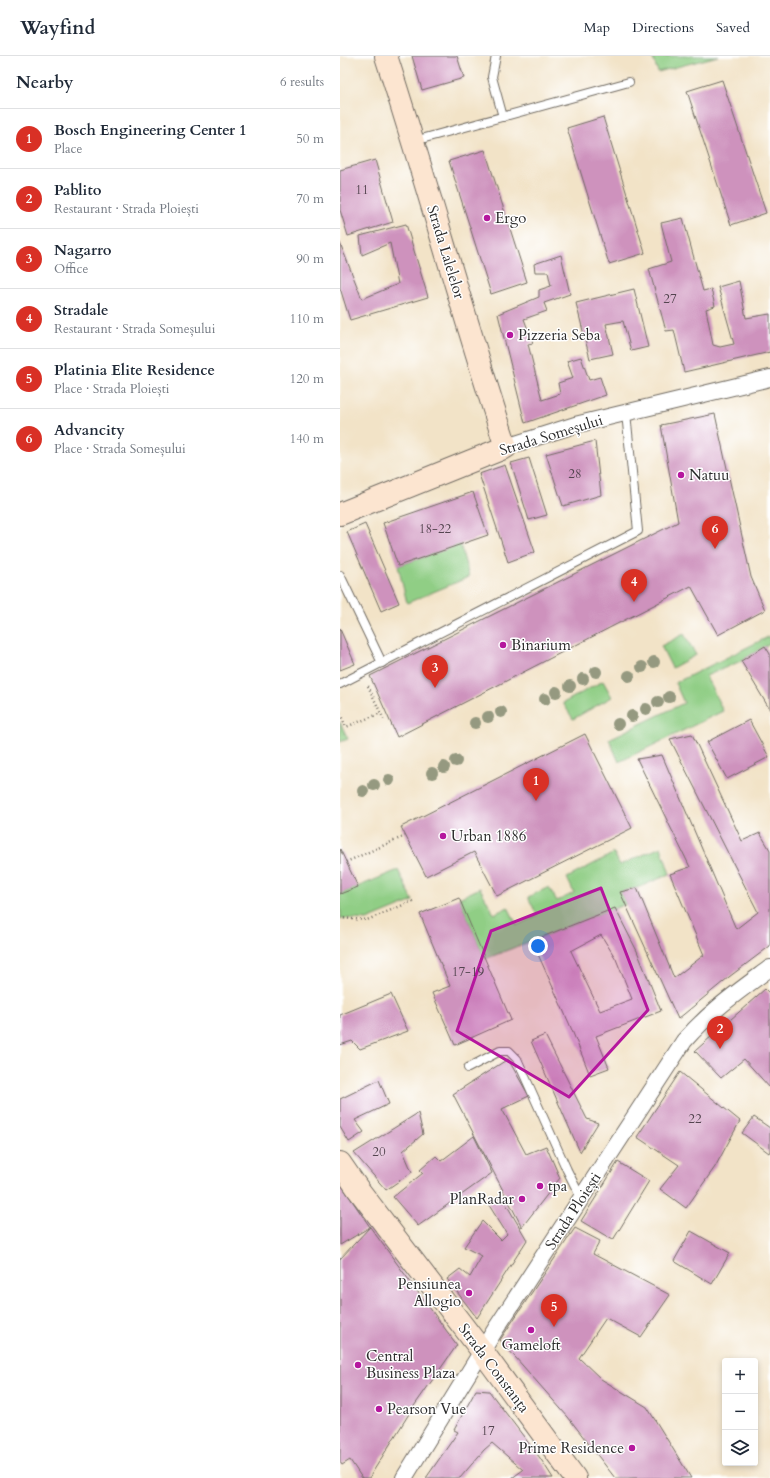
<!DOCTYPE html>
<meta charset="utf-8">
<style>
body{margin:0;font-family:Cardo,serif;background:#f2f2f3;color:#1f2937}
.controls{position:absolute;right:12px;bottom:12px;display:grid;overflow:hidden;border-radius:4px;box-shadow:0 2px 6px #0003}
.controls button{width:36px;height:36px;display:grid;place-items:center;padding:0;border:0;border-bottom:1px solid #e0e1e3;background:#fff;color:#1f2937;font:20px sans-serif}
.you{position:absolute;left:198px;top:890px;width:14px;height:14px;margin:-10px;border:3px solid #fff;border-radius:50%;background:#1a73e8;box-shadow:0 0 0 6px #1a73e833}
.badge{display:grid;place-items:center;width:26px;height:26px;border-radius:50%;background:#d93025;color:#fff;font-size:13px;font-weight:700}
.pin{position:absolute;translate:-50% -33px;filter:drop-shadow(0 1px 2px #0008)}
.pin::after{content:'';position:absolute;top:21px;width:14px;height:12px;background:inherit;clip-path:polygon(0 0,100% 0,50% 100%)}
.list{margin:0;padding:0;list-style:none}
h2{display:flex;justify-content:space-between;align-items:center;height:52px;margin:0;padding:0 16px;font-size:17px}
h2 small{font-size:13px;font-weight:400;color:#747a83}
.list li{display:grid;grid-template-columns:26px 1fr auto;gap:12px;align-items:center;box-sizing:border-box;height:60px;padding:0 16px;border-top:1px solid #e0e1e3}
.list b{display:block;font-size:15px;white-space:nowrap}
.list p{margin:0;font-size:13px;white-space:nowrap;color:#747a83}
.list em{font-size:13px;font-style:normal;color:#747a83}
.icon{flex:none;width:22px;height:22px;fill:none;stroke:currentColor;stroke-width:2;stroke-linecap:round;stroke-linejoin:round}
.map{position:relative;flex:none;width:430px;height:1422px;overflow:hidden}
header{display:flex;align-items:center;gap:24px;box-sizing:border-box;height:56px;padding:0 20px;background:#fff;border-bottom:1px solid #e0e1e3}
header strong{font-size:19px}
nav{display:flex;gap:22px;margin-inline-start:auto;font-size:14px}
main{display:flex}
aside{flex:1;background:#fff}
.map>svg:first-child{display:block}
</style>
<header>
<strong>Wayfind</strong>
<nav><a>Map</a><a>Directions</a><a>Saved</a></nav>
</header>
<main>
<aside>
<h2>Nearby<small>6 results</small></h2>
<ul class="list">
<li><span class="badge">1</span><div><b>Bosch Engineering Center 1</b><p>Place</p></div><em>50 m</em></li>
<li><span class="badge">2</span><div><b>Pablito</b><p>Restaurant · Strada Ploiești</p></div><em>70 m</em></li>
<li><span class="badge">3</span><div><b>Nagarro</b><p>Office</p></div><em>90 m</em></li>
<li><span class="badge">4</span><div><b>Stradale</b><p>Restaurant · Strada Someșului</p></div><em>110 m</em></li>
<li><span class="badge">5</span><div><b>Platinia Elite Residence</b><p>Place · Strada Ploiești</p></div><em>120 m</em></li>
<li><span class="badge">6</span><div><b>Advancity</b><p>Place · Strada Someșului</p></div><em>140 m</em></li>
</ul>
</aside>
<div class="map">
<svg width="430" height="1422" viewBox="0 0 430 1422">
<rect width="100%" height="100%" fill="#fff"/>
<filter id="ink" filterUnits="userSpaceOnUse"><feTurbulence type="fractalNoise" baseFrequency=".025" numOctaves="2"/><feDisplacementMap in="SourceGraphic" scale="8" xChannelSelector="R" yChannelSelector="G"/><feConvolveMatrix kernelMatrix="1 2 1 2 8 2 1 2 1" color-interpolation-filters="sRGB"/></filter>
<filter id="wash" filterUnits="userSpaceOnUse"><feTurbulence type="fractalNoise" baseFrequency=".012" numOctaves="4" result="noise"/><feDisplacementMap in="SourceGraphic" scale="16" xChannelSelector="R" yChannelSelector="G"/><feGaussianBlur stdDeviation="0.9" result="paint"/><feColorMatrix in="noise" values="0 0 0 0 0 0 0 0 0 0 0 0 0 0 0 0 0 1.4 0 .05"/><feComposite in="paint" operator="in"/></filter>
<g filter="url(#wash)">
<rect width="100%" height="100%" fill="#f2e3c7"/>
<g fill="#90ce85" stroke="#5e7c58">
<polygon points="312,0 378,0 318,16"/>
<polygon points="120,488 129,521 67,547 58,510"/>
<polygon points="344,578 356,599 332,612 321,590"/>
<polygon points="430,580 430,588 401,605 366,620 383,655 279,706 269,683 344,647 335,627"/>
<polygon points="263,625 272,641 233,663 223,647"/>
<polygon points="0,666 8,683 0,686"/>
<polygon points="321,791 330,818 297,832 280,836 286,848 145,903 119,842 140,832 154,858 168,851 177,869 197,859 188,841 209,831 217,845 234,837 227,822 274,797 280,809"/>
<polygon points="58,814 73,845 27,864 1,862 0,838"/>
</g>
<g id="blocks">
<g fill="#ce92bd" fill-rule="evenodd">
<polygon points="72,0 117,0 124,22 82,34"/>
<polygon points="382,24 426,157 391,169 347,35"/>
<polygon points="263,61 305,197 269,208 227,72"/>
<polygon points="145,94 187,226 151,238 109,105"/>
<polygon points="35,104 53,166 8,180 0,154 0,114"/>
<polygon points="343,162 363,235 371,233 375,250 366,253 373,289 380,291 394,288 378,231 399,225 406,262 430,258 430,296 344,316 334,274 326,275 309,213 331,206 321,167"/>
<polygon points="66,168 88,241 10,264 0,232 0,187 22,243 58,228 50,187 22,199 20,180"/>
<polygon points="221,199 230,238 204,247 207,255 184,263 193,287 188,288 202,344 220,338 218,327 233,322 227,305 241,301 249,324 260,321 266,339 185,367 158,258 199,241 199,234 211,230 208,216 195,216 194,208"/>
<polygon points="294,233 308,291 291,295 283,265 266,268 273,298 250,303 236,247"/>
<polygon points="375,358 411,521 425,554 378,579 351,530 57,681 30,620 338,466 321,369"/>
<polygon points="255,385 261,439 223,450 206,398"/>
<polygon points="189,402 207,459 189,464 171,407"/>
<polygon points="165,409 195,496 168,506 139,418"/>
<polygon points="133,436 148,479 58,510 43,467"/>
<polygon points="25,468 59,547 41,555 7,476"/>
<polygon points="0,573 15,608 0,614"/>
<polygon points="425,590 430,598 430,654 401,605"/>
<polygon points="409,664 429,701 387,723 367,686"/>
<polygon points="245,678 292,772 157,840 134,796 86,820 61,771"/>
<polygon points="352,678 402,785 420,777 430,794 430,890 389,921 338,963 280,836 297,832 334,922 364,899 330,818 350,811 297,703 322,699 396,873 418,856 330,683"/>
<polygon points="0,793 18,831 0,838"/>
<polygon points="119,842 171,964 115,989 92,937 110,930 80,858"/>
<path d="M275,852L297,895L321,955L256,980L269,1012L250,1019L229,967L192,885ZM261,879L276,903L292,943L260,955L231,895Z"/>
<polygon points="425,933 430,938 430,1032 404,1003 381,1022 355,995"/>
<polygon points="51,938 68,975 20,993 12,985 0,989 0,959"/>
<polygon points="205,979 247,1063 258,1067 240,1096 191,985"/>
<polygon points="168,1003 189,1040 162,1053 186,1098 206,1090 220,1122 182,1171 113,1038"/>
<polygon points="340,1016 400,1065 375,1111 346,1152 320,1133 339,1109 297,1081"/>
<polygon points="39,1024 49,1048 15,1064 24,1076 9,1086 0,1071 0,1043"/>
<polygon points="78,1057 83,1078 63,1095 72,1116 46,1134 14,1097"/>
<polygon points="414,1061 430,1072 430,1095 429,1097 402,1077"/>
<polygon points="134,1080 152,1117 78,1170 53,1141 83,1117 80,1114 96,1100 101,1105"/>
<polygon points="278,1106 309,1125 273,1184 241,1165"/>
<polygon points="0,1127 30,1171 0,1189"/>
<polygon points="162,1141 187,1184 137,1262 107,1223 120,1213 130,1221 142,1200 124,1191 142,1165 161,1184 167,1178 147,1146"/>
<polygon points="30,1171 117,1289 72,1353 29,1422 22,1422 10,1404 2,1409 0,1406 0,1203"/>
<polygon points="235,1172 260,1185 253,1198 330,1239 301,1281 266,1262 239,1302 261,1323 307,1351 351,1422 275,1422 228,1361 160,1284"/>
<polygon points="351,1175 390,1197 372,1228 334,1205"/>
<polygon points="136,1334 149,1335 200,1402 213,1422 172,1422 183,1414 152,1387 144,1394 120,1422 86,1422 118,1376 114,1374"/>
</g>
</g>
</g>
<g filter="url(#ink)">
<use href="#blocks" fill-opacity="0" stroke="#716b62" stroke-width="1"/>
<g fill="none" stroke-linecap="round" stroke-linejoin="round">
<g stroke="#716b62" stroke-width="10">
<g id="lane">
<polyline points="156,0 152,21 163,61"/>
<polyline points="74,85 289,26"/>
<polyline points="0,519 42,607"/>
<polyline points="0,628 298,475 286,357"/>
<polyline points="128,1012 160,995 169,995 177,1003 227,1114 241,1142"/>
</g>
</g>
<g stroke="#716b62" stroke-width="18">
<g id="street">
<polyline points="166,391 235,369 430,322"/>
<path d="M64,1422L155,1274L344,985C370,955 399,935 430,912"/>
</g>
</g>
<g stroke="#716b62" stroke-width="24">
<g id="secondary">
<path d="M0,458L166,391C124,262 88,130 46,0"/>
<polyline points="0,1107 18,1133 142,1295 235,1422"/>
</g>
</g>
<g stroke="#716b62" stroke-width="2.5" stroke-dasharray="1 3" stroke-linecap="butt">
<polyline points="28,630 45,666"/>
<polyline points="0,658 6,671 41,657"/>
<polyline points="6,806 65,780"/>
<polyline points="0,862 27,864 73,845"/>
</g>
<use href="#lane" stroke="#fff" stroke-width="8"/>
<use href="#street" stroke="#fff" stroke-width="16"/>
<use href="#secondary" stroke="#fce5d0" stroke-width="22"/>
</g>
<g fill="#959980">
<circle cx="314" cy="606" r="6"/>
<circle cx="302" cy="611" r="6"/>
<circle cx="256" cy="616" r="6"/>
<circle cx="289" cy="620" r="6"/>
<circle cx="243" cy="623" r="6"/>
<circle cx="230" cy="630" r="6"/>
<circle cx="216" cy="636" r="6"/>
<circle cx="329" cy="641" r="6"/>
<circle cx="205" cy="643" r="6"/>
<circle cx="318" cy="646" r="6"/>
<circle cx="306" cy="653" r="6"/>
<circle cx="161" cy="656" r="6"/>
<circle cx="292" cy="660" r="6"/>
<circle cx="148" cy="661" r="6"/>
<circle cx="135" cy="667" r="6"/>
<circle cx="278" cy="668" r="6"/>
<circle cx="116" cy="705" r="6"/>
<circle cx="104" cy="711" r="6"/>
<circle cx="92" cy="717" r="6"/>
<circle cx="49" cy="724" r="6"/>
<circle cx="34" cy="729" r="6"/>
<circle cx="23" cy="735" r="6"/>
</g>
</g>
<path fill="#b5179e" fill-opacity="0.2" stroke="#b5179e" stroke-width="3" stroke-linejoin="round" d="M261,832L308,954L229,1041L117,975L151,875Z"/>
<g fill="#b5179e" stroke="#fff" stroke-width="1.5">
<circle cx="147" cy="162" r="4"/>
<circle cx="170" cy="279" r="4"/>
<circle cx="341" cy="419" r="4"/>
<circle cx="163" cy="589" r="4"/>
<circle cx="103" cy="780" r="4"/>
<circle cx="200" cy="1130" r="4"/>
<circle cx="182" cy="1143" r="4"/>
<circle cx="129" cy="1237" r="4"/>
<circle cx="191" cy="1274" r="4"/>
<circle cx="18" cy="1309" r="4"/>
<circle cx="39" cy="1353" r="4"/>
<circle cx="292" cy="1392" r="4"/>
</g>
<g text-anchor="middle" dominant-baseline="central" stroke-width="3" stroke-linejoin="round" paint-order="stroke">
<g font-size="13" fill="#544550">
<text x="22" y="134">11</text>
<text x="330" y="243">27</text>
<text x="235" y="418">28</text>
<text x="95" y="473">18-22</text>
<text x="128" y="916">17-19</text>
<text x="355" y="1063">22</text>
<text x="39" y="1096">20</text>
<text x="148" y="1375">17</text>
</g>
<g font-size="15" fill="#2b2b2b" stroke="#fff" text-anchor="start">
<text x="155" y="162">Ergo</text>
<text x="178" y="279">Pizzeria Seba</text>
<text x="349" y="419">Natuu</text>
<text x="171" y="589">Binarium</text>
<text x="111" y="780">Urban 1886</text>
<text x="208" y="1130">tpa</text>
<text x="174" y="1143" text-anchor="end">PlanRadar</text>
<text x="121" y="1228" text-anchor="end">Pensiunea<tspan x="121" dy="17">Allogio</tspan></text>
<text x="191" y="1289" text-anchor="middle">Gameloft</text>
<text x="26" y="1300">Central<tspan x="26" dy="17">Business Plaza</tspan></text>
<text x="47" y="1353">Pearson Vue</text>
<text x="284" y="1392" text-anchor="end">Prime Residence</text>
</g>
<g font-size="15" fill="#2b2b2b" stroke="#fff">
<text transform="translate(106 196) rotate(73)">Strada Lalelelor</text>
<text transform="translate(211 379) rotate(-17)">Strada Someșului</text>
<text transform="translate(233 1155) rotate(-57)">Strada Ploiești</text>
<text transform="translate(154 1312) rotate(53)">Strada Constanța</text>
</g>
</g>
</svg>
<div class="controls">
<button>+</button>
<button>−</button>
<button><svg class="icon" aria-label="layers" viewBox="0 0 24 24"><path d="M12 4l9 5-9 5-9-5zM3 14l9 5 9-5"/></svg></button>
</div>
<div class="you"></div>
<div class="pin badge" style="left:196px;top:745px">1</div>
<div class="pin badge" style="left:380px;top:993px">2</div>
<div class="pin badge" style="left:95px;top:632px">3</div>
<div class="pin badge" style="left:294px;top:546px">4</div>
<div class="pin badge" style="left:214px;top:1271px">5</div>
<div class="pin badge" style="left:375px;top:493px">6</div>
</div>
</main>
